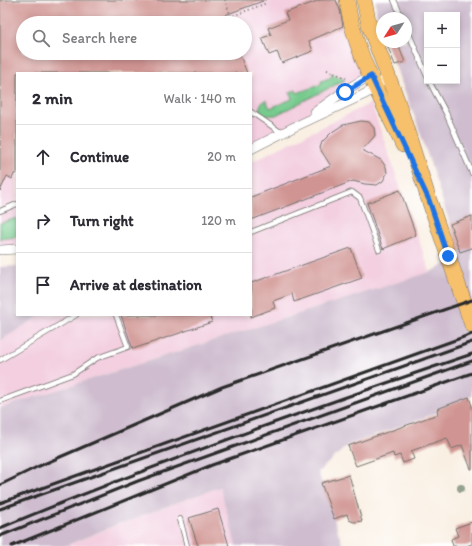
<!DOCTYPE html>
<meta charset="utf-8">
<style>
body{margin:0;font-family:Itim,sans-serif;background:#f7f7f7;color:#2b2b33}
.controls{position:absolute;right:12px;top:12px;display:grid;overflow:hidden;border-radius:0px;box-shadow:0 2px 6px #0003}
.controls button{width:36px;height:36px;display:grid;place-items:center;padding:0;border:0;border-bottom:1px solid #e1e1e2;background:#fff;color:#2b2b33;font:20px sans-serif}
.compass{position:absolute;left:376px;top:12px;width:36px;height:36px;border-radius:50%;background:#fff;box-shadow:0 2px 6px #0003;rotate:234deg}
.stop{position:absolute;width:12px;height:12px;margin:-9px;border:3px solid #1a73e8;border-radius:50%;background:#fff}
.stop.end{background:#1a73e8;border-color:#fff;box-shadow:0 1px 4px #0008}
.list{margin:0;padding:0;list-style:none}
h2{display:flex;justify-content:space-between;align-items:center;height:52px;margin:0;padding:0 16px;font-size:17px}
h2 small{font-size:13px;font-weight:400;color:#7c7c81}
.list li{display:grid;grid-template-columns:26px 1fr auto;gap:12px;align-items:center;box-sizing:border-box;height:64px;padding:0 16px;border-top:1px solid #e1e1e2}
.list b{display:block;font-size:15px;white-space:nowrap}
.list em{font-size:13px;font-style:normal;color:#7c7c81}
.icon{flex:none;width:22px;height:22px;fill:none;stroke:currentColor;stroke-width:2;stroke-linecap:round;stroke-linejoin:round}
.map{position:relative;flex:none;width:472px;height:546px;overflow:hidden}
.search{position:absolute;background:#fff;box-shadow:0 2px 6px #0003;left:16px;top:16px;width:236px;height:44px;display:flex;align-items:center;gap:10px;box-sizing:border-box;padding:0 14px;border-radius:22px;color:#7c7c81;font-size:15px}
.panel{position:absolute;background:#fff;box-shadow:0 2px 6px #0003;left:16px;top:72px;width:236px;height:244px;border-radius:0px}
.map>svg:first-child{display:block}
</style>
<div class="map">
<svg width="472" height="546" viewBox="0 0 472 546">
<rect width="100%" height="100%" fill="#fff"/>
<filter id="ink" filterUnits="userSpaceOnUse"><feTurbulence type="fractalNoise" baseFrequency=".025" numOctaves="2"/><feDisplacementMap in="SourceGraphic" scale="8" xChannelSelector="R" yChannelSelector="G"/><feConvolveMatrix kernelMatrix="1 2 1 2 8 2 1 2 1" color-interpolation-filters="sRGB"/></filter>
<filter id="wash" filterUnits="userSpaceOnUse"><feTurbulence type="fractalNoise" baseFrequency=".012" numOctaves="4" result="noise"/><feDisplacementMap in="SourceGraphic" scale="16" xChannelSelector="R" yChannelSelector="G"/><feGaussianBlur stdDeviation="0.9" result="paint"/><feColorMatrix in="noise" values="0 0 0 0 0 0 0 0 0 0 0 0 0 0 0 0 0 1.4 0 .05"/><feComposite in="paint" operator="in"/></filter>
<g filter="url(#wash)">
<rect width="100%" height="100%" fill="#f9efe2"/>
<g fill="#f3cfe0" fill-rule="evenodd">
<path d="M0,0H345L368,74L294,125L251,148V73H17V248L0,249ZM23,23H245V53H23Z"/>
<polygon points="371,103 430,272 0,408 0,341 41,315 251,315 251,162"/>
<polygon points="220,487 236,546 66,546 124,522 124,523 140,517 140,516"/>
</g>
<g fill="#cfbdcf" fill-rule="evenodd">
<path d="M376,0H472V396L436,409L437,413L348,445L318,472L343,546H236L220,487L140,516V517L124,523L123,522L65,546H0V408L430,272L461,257L417,123L386,42H406V18H382V30L376,12ZM427,15H457V81H427Z"/>
<polygon points="17,266 17,315 41,315 0,341 0,267"/>
</g>
<g fill="#76ca8d" stroke="#507a5c">
<path d="M331,73L345,80L276,115L265,116L260,112C259,106 260,103 266,100L270,108L292,99L290,92L296,90L297,93L322,84L321,81L332,77Z"/>
<polygon points="17,218 17,237 0,239 0,223"/>
</g>
<g id="blocks">
<g fill="#d09593">
<polygon points="0,0 263,0 263,1 225,15 228,23 23,23 23,53 239,53 247,73 17,73 17,173 14,174 12,179 7,176 0,191"/>
<polygon points="320,0 336,0 340,10 343,26 309,41 313,51 282,63 277,52 269,55 262,38 271,35 268,28 288,20 285,13"/>
<polygon points="386,42 397,42 405,62 395,65"/>
<polygon points="361,121 369,122 374,128 375,135 373,138 362,150 381,160 386,167 387,173 383,181 377,185 365,184 353,181 251,220 251,197 331,166 322,152 320,148 322,142 332,132 343,125"/>
<polygon points="400,190 416,235 383,249 367,203"/>
<polygon points="472,216 472,248 460,252 450,224"/>
<polygon points="351,248 362,278 294,302 292,294 273,301 275,308 251,317 251,283"/>
<polygon points="121,315 209,315 212,322 133,349"/>
<polygon points="469,397 472,406 472,469 471,469 462,445 452,449 447,438 411,451 414,459 403,463 400,455 394,457 393,453 356,466 348,446 438,414 437,409"/>
<polygon points="349,475 362,521 354,522 349,520 347,514 334,519 321,483"/>
<polygon points="218,509 229,546 198,546 189,518"/>
<polygon points="472,522 472,544 466,546 453,546 451,539 458,536 455,528"/>
</g>
</g>
</g>
<g filter="url(#ink)">
<use href="#blocks" fill-opacity="0" stroke="#73706b" stroke-width="1"/>
<g fill="none" stroke-linecap="round" stroke-linejoin="round">
<g stroke="#73706b" stroke-width="6">
<g id="service">
<polyline points="394,0 402,18"/>
<polyline points="406,27 427,76"/>
<polyline points="429,81 446,113 472,173"/>
<polyline points="251,112 282,133"/>
<polyline points="0,211 17,204"/>
<polyline points="251,232 352,192 360,198 379,250"/>
<polyline points="0,360 76,315"/>
<polyline points="0,401 73,374 97,358 128,347 116,315"/>
<polyline points="180,519 187,546"/>
</g>
</g>
<g stroke="#73706b" stroke-width="10">
<g id="minor">
<path d="M315,112C327,104 361,77 374,76"/>
<polyline points="251,149 294,127 363,95 376,88 388,75"/>
<polyline points="0,250 17,249"/>
</g>
</g>
<g stroke="#73706b" stroke-width="16">
<g id="primary">
<path d="M347,0C353,50 382,100 403,145"/>
<polyline points="364,0 369,25 397,100 429,200 472,325"/>
</g>
</g>
<g stroke="#73706b" stroke-width="2" stroke-dasharray="1 3" stroke-linecap="butt">
<polyline points="225,0 233,23"/>
<polyline points="230,17 264,4 265,0"/>
<polyline points="245,33 249,32"/>
<polyline points="327,70 346,78"/>
</g>
<use href="#service" stroke="#fff" stroke-width="4.5"/>
<use href="#minor" stroke="#fff" stroke-width="9"/>
<use href="#primary" stroke="#f7c06c" stroke-width="15"/>
<g stroke="#2b2b2b" stroke-width="3">
<polyline points="0,485 37,467 222,387 472,300"/>
<polyline points="0,503 472,334"/>
<polyline points="0,509 472,342"/>
<path d="M0,528C154,464 314,407 472,354"/>
<polyline points="0,536 138,481 472,361"/>
<polyline points="12,546 212,465 472,373"/>
</g>
</g>
<circle fill="#96a290" cx="461" cy="488" r="4"/>
</g>
<g fill="none" stroke-linecap="round" stroke-linejoin="round" filter="url(#ink)">
<polyline stroke="#1a73e8" stroke-width="5" points="345,92 371,76 429,200 448,256"/>
</g>
</svg>
<div class="controls">
<button>+</button>
<button>−</button>
</div>
<svg class="compass" viewBox="-18 -18 36 36"><path d="M0-13l5 13h-10z" fill="#e53935"/><path d="M0 13l5-13h-10z" fill="#7c7c81"/></svg>
<div class="stop" style="left:345px;top:92px"></div>
<div class="stop end" style="left:448px;top:256px"></div>
<div class="search"><svg class="icon" aria-label="search" viewBox="0 0 24 24"><circle cx="10" cy="10" r="6"/><path d="M15 15l6 6"/></svg>Search here</div>
<section class="panel">
<h2>2 min<small>Walk · 140 m</small></h2>
<ul class="list">
<li><svg class="icon" aria-label="ahead" viewBox="0 0 24 24"><path d="M12 20V5M6 11l6-6 6 6"/></svg><div><b>Continue</b></div><em>20 m</em></li>
<li><svg class="icon" aria-label="right" viewBox="0 0 24 24"><path d="M7 20v-9h11M14 6l5 5-5 5"/></svg><div><b>Turn right</b></div><em>120 m</em></li>
<li><svg class="icon" aria-label="arrive" viewBox="0 0 24 24"><path d="M6 21V4h12l-3 4 3 4H6"/></svg><div><b>Arrive at destination</b></div></li>
</ul>
</section>
</div>
